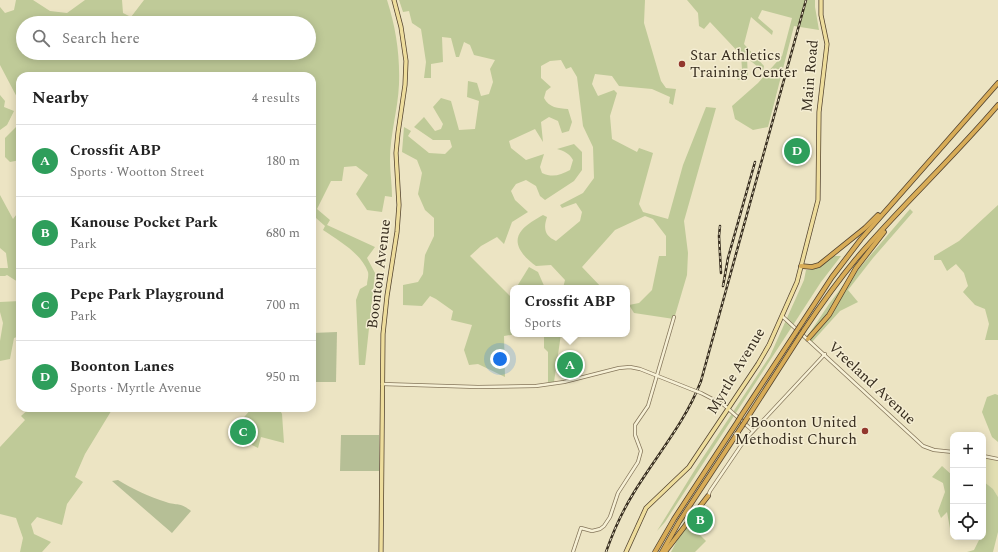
<!DOCTYPE html>
<meta charset="utf-8">
<style>
body{margin:0;font-family:Spectral,serif;background:#f2f2f2;color:#222}
.controls{position:absolute;right:12px;bottom:12px;display:grid;overflow:hidden;border-radius:8px;box-shadow:0 2px 10px #0003}
.controls button{width:36px;height:36px;display:grid;place-items:center;padding:0;border:0;border-bottom:1px solid #e0e0e0;background:#fff;color:#222;font:20px sans-serif}
.you{position:absolute;left:500px;top:359px;width:14px;height:14px;margin:-10px;border:3px solid #fff;border-radius:50%;background:#1a73e8;box-shadow:0 0 0 6px #1a73e833}
.badge{display:grid;place-items:center;width:26px;height:26px;border-radius:50%;background:#92372d;color:#fff;font-size:13px;font-weight:700}
.pin{position:absolute;translate:-50% -50%;border:2px solid #fff;box-shadow:0 1px 4px #0006}
.popup{position:absolute;left:510px;top:285px;width:120px;height:52px;box-sizing:border-box;display:grid;place-content:center;border-radius:8px;background:#fff;filter:drop-shadow(0 1px 3px #0005);font-size:13px;white-space:nowrap;color:#767676}
.popup b{font-size:15px;color:#222}
.popup::after{content:'';position:absolute;left:50%;top:100%;margin-left:-8px;border:8px solid transparent;border-top-color:#fff}
.list{margin:0;padding:0;list-style:none}
h2{display:flex;justify-content:space-between;align-items:center;height:52px;margin:0;padding:0 16px;font-size:17px}
h2 small{font-size:13px;font-weight:400;color:#767676}
.list li{display:grid;grid-template-columns:26px 1fr auto;gap:12px;align-items:center;box-sizing:border-box;height:72px;padding:0 16px;border-top:1px solid #e0e0e0}
.list b{display:block;font-size:15px;white-space:nowrap}
.list p{margin:0;font-size:13px;white-space:nowrap;color:#767676}
.list em{font-size:13px;font-style:normal;color:#767676}
.icon{flex:none;width:22px;height:22px;fill:none;stroke:currentColor;stroke-width:2;stroke-linecap:round;stroke-linejoin:round}
.map{position:relative;flex:none;width:998px;height:552px;overflow:hidden}
.search{position:absolute;background:#fff;box-shadow:0 2px 10px #0003;left:16px;top:16px;width:300px;height:44px;display:flex;align-items:center;gap:10px;box-sizing:border-box;padding:0 14px;border-radius:22px;color:#767676;font-size:15px}
.panel{position:absolute;background:#fff;box-shadow:0 2px 10px #0003;left:16px;top:72px;width:300px;height:340px;border-radius:12px}
.map>svg:first-child{display:block}
</style>
<div class="map">
<svg width="998" height="552" viewBox="0 0 998 552">
<rect width="100%" height="100%" fill="#ece4c3"/>
<polygon fill="#e1deb1" points="983,456 998,458 998,497 993,489 983,481"/>
<g fill="#bfca98" fill-rule="evenodd">
<path d="M16,0H33L50,11L67,13L85,0H122L123,13L131,17L144,0H387C396,28 400,55 399,84C398,110 390,134 390,160C390,172 392,184 392,197L385,196L382,212L367,210L356,194L368,175L356,166L344,167L342,181H331L317,209L330,220L327,225L375,247L367,258L375,273L365,365H359L356,300L360,289L367,285C367,281 369,276 368,272C361,253 339,241 323,230L325,226L316,218L312,221V76H20V103L0,65V7L5,13L14,10ZM23,23H309V53H23Z"/>
<path d="M399,0H645L644,23L661,81L666,88L676,89L673,105L669,103L670,97L652,89L619,86L612,76L595,74L592,84L598,96L614,90L617,93L610,116L612,139L637,152L639,148L653,153L639,204L643,212L668,219L683,165L706,107L716,108L684,221L688,253L687,275L674,319L634,313L629,305L639,303L652,290L659,256H666V236L653,219L645,216L615,230L582,267L602,288H563L565,280L551,265L536,266C525,258 510,244 522,230C527,224 536,219 543,215L547,217C543,229 545,236 556,241L580,221L582,212L576,203L562,208L560,205L583,193L594,178L593,147L583,126L577,77L571,67L566,69L561,60L550,61L541,66V78L551,87L546,91L544,98C549,108 558,108 568,109L572,122L569,131L562,133L558,121L549,117L541,122L543,142L535,129L509,141L511,148L526,160L544,154L540,167L542,173C553,178 560,175 570,170L573,160C569,153 564,151 557,149L574,144L582,152V170L574,181L545,200L540,196L536,186L526,180L516,184L511,191L515,200L528,212L512,222L504,244L497,237L481,246L470,256L510,296L513,292V334H517L504,336L505,377L478,364L469,365L464,350L472,325L451,320L453,311L436,299L430,296L422,306L403,305V285L418,282L423,274L425,255L434,236V218L425,210L418,194L422,173L417,160L402,152L404,127L411,131L408,136L429,153L445,154L452,147L450,140H433L414,127L424,117L435,131L441,129L443,124L433,107L441,98L451,101L459,130L475,129L479,101L467,97L468,81L477,83L481,96L489,94L493,82L490,69L495,60L474,55L470,45L464,42L459,57H456L451,38L442,37L443,62L431,64V78H424L426,62L421,29L412,23L409,11L403,12Z"/>
<polygon points="687,0 815,0 815,7 819,30 794,26 768,127 753,130 735,119 732,106 758,83 782,56 792,18 762,10 758,18 773,31 772,35 751,17 744,44 764,66 763,71 747,58 748,78 738,80 734,72 742,69 741,55 710,22 704,29 699,26 698,13"/>
<polygon points="0,95 5,101 4,107 14,111 7,125 0,130"/>
<polygon points="20,123 20,160 10,162 5,157 5,138"/>
<polygon points="0,195 13,219 20,210 20,289 18,289 18,282 7,275 5,276 0,276 0,268 8,268 6,253 0,248"/>
<polygon points="998,205 998,340 985,340 989,324 985,309 975,305 963,292 968,286 964,273 956,264 947,271 941,260 934,260 934,256 959,241"/>
<polygon points="910,209 913,212 873,258 848,290 858,302 840,311 812,342 807,337 829,304 855,270 857,271"/>
<polygon points="834,256 841,256 821,282 665,522 657,531 696,468 770,356 804,280 806,270 814,269"/>
<polygon points="529,267 538,272 545,288 516,288"/>
<polygon points="20,301 20,336 14,338 10,359 0,361 0,341 3,323 0,312 0,302"/>
<polygon points="544,334 561,334 554,382 548,382 548,352 544,348"/>
<polygon points="995,394 998,395 998,442 992,437 982,412 987,397"/>
<polygon points="30,408 113,408 85,454 75,477 83,482 67,504 62,525 37,517 31,524 34,534 51,542 42,552 20,552 23,538 16,518 0,514 0,447 25,420 21,416"/>
<polygon points="252,408 279,408 282,414 284,443 261,437 258,448 246,442 232,431"/>
<polygon points="942,466 953,476 953,534 951,534 947,512 941,518 938,511 945,492 943,483 932,477"/>
<polygon points="983,481 993,489 998,497 998,532 993,552 967,552 974,550 979,540 972,537 983,537"/>
<polygon points="689,524 706,541 695,552 671,552 681,533"/>
</g>
<g fill="#b6bf96">
<polygon points="337,332 336,382 312,382 312,333"/>
<polygon points="341,435 379,435 379,471 340,471"/>
<path d="M118,480C132,489 150,497 166,502C178,506 180,502 191,511L172,533L112,481Z"/>
</g>
<g fill="none" stroke-linecap="round" stroke-linejoin="round">
<g stroke="#85765b" stroke-width="4">
<g id="tertiary">
<polyline points="782,316 923,446 934,450 953,452"/>
<polyline points="382,384 478,387 536,386 564,382 619,368 630,367 640,369 693,390"/>
<polyline points="701,393 724,405 753,431"/>
<polyline points="983,456 998,459"/>
<polyline points="708,496 710,491 744,441 825,354"/>
<polyline points="573,552 581,528 592,531 600,529 604,526 610,517 618,493 638,462 641,451 635,435 635,425 648,406 674,317"/>
</g>
</g>
<g stroke="#53432f" stroke-width="5">
<g id="primary">
<polyline points="381,552 383,334 387,296 397,232 399,205 396,153 398,133 405,85 406,61 401,27 394,0"/>
<polyline points="626,552 646,508 689,467 758,364 769,345 797,282 818,200 819,112 827,44 821,15 821,0"/>
</g>
</g>
<g stroke="#53432f" stroke-width="5.5">
<g id="motorway">
<polyline points="801,266 812,267 819,265 865,228 878,215"/>
<polyline points="800,326 832,277 861,239 998,83"/>
<path d="M804,330C820,306 837,282 856,259C901,206 953,158 998,105"/>
<polyline points="808,339 829,315 856,268 884,232"/>
<polyline points="741,416 796,332"/>
<polyline points="746,420 800,336"/>
<polyline points="655,552 674,519 738,421"/>
<polyline points="662,552 679,522 742,426"/>
<polyline points="665,552 708,496"/>
</g>
</g>
<use href="#tertiary" stroke="#f7f1d6" stroke-width="2.5"/>
<use href="#primary" stroke="#eedd9c" stroke-width="3.5"/>
<use href="#motorway" stroke="#d8ac57" stroke-width="4"/>
<g stroke="#362c1e" stroke-width="2.5">
<g id="rail">
<polyline points="720,226 719,236 721,273"/>
<polyline points="723,286 728,258 755,162"/>
<path d="M606,552C613,532 622,512 633,494C656,456 685,423 701,381L806,0"/>
</g>
</g>
<use href="#rail" stroke="#f4edd2" stroke-width="1" stroke-dasharray="3" stroke-linecap="butt"/>
<g stroke="#85765b" stroke-width="4" stroke-linecap="butt">
<polyline id="tertiary-bridge" points="693,390 701,393"/>
</g>
<g stroke="#53432f" stroke-width="5.5" stroke-linecap="butt">
<g id="motorway-bridge">
<polyline points="796,332 800,326"/>
<polyline points="800,336 804,330"/>
<polyline points="738,421 741,416"/>
<polyline points="742,426 746,420"/>
</g>
</g>
<use href="#tertiary-bridge" stroke="#f7f1d6" stroke-width="2.5"/>
<use href="#motorway-bridge" stroke="#d8ac57" stroke-width="4"/>
</g>
<g fill="#92372d" stroke="#f4edd2" stroke-width="1.5">
<circle cx="682" cy="64" r="4"/>
<circle cx="865" cy="431" r="4"/>
</g>
<g text-anchor="middle" dominant-baseline="central" stroke-width="3" stroke-linejoin="round" paint-order="stroke">
<g font-size="15" fill="#362c1e" stroke="#f4edd2" text-anchor="start">
<text x="690" y="55">Star Athletics<tspan x="690" dy="17">Training Center</tspan></text>
<text x="857" y="422" text-anchor="end">Boonton United<tspan x="857" dy="17">Methodist Church</tspan></text>
</g>
<g font-size="15" fill="#362c1e" stroke="#f4edd2">
<text transform="translate(810 76) rotate(-85)">Main Road</text>
<text transform="translate(379 274) rotate(-83)">Boonton Avenue</text>
<text transform="translate(736 371) rotate(-59)">Myrtle Avenue</text>
<text transform="translate(872 383) rotate(43)">Vreeland Avenue</text>
</g>
</g>
</svg>
<div class="controls">
<button>+</button>
<button>−</button>
<button><svg class="icon" aria-label="locate" viewBox="0 0 24 24"><circle cx="12" cy="12" r="6"/><path d="M12 2v4M12 18v4M2 12h4M18 12h4"/></svg></button>
</div>
<div class="you"></div>
<div class="pin badge" style="left:570px;top:365px;background:#2e9e5b">A</div>
<div class="popup"><b>Crossfit ABP</b>Sports</div>
<div class="pin badge" style="left:700px;top:520px;background:#2e9e5b">B</div>
<div class="pin badge" style="left:243px;top:432px;background:#2e9e5b">C</div>
<div class="pin badge" style="left:797px;top:151px;background:#2e9e5b">D</div>
<div class="search"><svg class="icon" aria-label="search" viewBox="0 0 24 24"><circle cx="10" cy="10" r="6"/><path d="M15 15l6 6"/></svg>Search here</div>
<section class="panel">
<h2>Nearby<small>4 results</small></h2>
<ul class="list">
<li><span class="badge" style="background:#2e9e5b">A</span><div><b>Crossfit ABP</b><p>Sports · Wootton Street</p></div><em>180 m</em></li>
<li><span class="badge" style="background:#2e9e5b">B</span><div><b>Kanouse Pocket Park</b><p>Park</p></div><em>680 m</em></li>
<li><span class="badge" style="background:#2e9e5b">C</span><div><b>Pepe Park Playground</b><p>Park</p></div><em>700 m</em></li>
<li><span class="badge" style="background:#2e9e5b">D</span><div><b>Boonton Lanes</b><p>Sports · Myrtle Avenue</p></div><em>950 m</em></li>
</ul>
</section>
</div>
